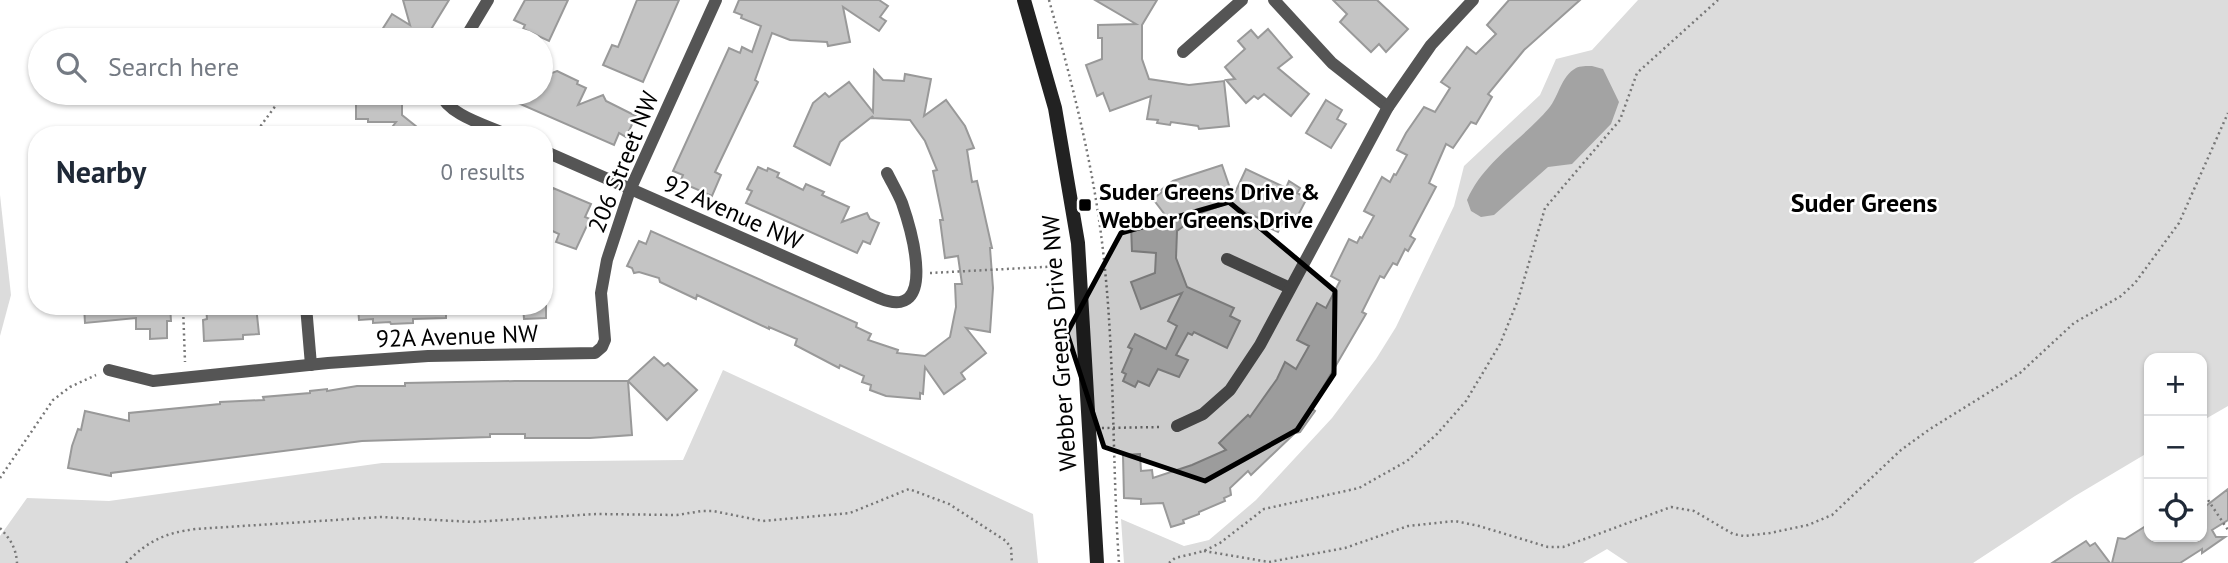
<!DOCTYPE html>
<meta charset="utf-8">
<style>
body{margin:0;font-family:"PT Sans",sans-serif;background:#f6f6f7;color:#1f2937}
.controls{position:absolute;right:21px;bottom:21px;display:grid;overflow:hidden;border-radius:14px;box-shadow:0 2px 5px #0004}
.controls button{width:63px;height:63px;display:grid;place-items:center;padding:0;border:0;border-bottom:2px solid #e0e1e3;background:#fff;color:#1f2937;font:35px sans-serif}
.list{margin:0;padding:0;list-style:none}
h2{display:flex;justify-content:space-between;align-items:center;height:91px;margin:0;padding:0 28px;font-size:30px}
h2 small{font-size:23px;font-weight:400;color:#747a83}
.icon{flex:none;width:38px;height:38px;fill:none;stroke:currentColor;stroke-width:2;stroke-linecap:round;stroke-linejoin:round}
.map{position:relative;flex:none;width:2228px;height:563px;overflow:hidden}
.search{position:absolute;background:#fff;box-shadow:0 2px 5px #0004;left:28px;top:28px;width:525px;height:77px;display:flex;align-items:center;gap:18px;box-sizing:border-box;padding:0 24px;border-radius:38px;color:#747a83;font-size:26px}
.panel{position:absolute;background:#fff;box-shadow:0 2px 5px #0004;left:28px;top:126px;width:525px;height:189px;border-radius:28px}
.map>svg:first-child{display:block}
</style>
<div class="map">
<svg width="2228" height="563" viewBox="0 0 2228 563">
<rect width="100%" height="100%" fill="#fff"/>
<g fill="#dcdcdc">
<polygon points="1638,0 2228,0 2228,406 2202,421 2202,358 2149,358 2149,452 2075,496 1973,563 1628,563 1607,549 1583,563 1124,563 1121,519 1184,546 1209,540 1256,500 1332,418 1376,359 1396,327 1454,206 1464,166 1540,95 1556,59 1592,50"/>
<polygon points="0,195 11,295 0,336"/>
<polygon points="723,370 1033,514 1038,563 0,563 0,536 27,498 109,501 382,463 683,460"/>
</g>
<path fill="#a3a3a3" d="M1592,66L1603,69L1619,102L1611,124L1572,164L1548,167L1494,215L1481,217L1471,211L1467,200C1484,161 1522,140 1549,108C1559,96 1561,76 1576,68C1580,66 1587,66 1592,66Z"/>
<g fill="#c4c4c4" stroke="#999" stroke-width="2">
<polygon points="403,0 449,0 427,36 434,40 391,40 380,33 392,14 410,25"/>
<polygon points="525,0 568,0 549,41 523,29 525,25 514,20"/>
<polygon points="637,0 679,0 643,82 603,65 612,45 618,47"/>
<polygon points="739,0 879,0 888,6 880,17 886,21 879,31 843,7 850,42 828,46 827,42 790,40 772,33 755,80 758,82 715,172 721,175 712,196 680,182 683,175 673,171 729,48 740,53 742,47 752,52 761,26 741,18 742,15 734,12"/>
<polygon points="1095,0 1157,0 1142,25 1142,59 1149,79 1189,85 1224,81 1229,126 1199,129 1198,126 1171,122 1170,125 1157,123 1158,120 1147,119 1151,96 1110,111 1103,93 1097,96 1086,65 1102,59 1102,38 1098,38 1098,25 1136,24"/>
<polygon points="1333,0 1377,0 1408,29 1386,52 1379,44 1371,52 1340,22 1347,14"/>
<polygon points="1509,0 1580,0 1524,50 1488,94 1492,97 1476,124 1471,122 1453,148 1446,144 1429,183 1436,187 1410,236 1415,239 1408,251 1405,249 1397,265 1393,263 1384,278 1380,276 1362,312 1366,314 1311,408 1315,411 1300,432 1295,433 1251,475 1248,471 1230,488 1231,495 1224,498 1225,501 1199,512 1199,514 1183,520 1184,523 1171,527 1163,503 1141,504 1141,499 1124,498 1123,455 1140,454 1141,471 1152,470 1153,478 1192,465 1226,450 1219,443 1248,415 1250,417 1277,379 1285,362 1296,369 1309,346 1297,340 1317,303 1326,308 1340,281 1331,276 1349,239 1357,243 1360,237 1362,238 1374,216 1364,211 1382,177 1390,182 1394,174 1396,175 1407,155 1397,150 1406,133 1424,107 1435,112 1450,88 1441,82 1467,47 1476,54 1496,34 1487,25"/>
<polygon points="1268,29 1292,57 1278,68 1309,94 1291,116 1264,94 1258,99 1254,96 1246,103 1226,80 1235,79 1225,67 1245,49 1238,41 1251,30 1258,38"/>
<polygon points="874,70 883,80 904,81 905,74 931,79 924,116 946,100 965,126 974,148 967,150 972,182 977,181 992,248 990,248 993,288 990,332 966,328 986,353 961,373 965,379 944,394 925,367 923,394 920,393 920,399 886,396 870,390 871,385 862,382 864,376 840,365 839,368 795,345 797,339 769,327 769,329 697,295 696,299 660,282 659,278 639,272 634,273 632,268 627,266 639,241 646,244 651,231 857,323 856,327 871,334 868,340 898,350 897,353 925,356 950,337 956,307 955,284 962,284 958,256 945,258 940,220 943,220 933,171 937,170 925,141 910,120 872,118 873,116 840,142 830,165 794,146 813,103 825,93 829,97 849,82 873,112"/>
<polygon points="557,71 578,81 577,84 586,88 578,105 603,95 606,101 636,116 626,137 619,133 614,145 495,93 541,93 541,72 547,75"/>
<polygon points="375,94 402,95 402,115 427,135 386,135 396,122 368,122 368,119 356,119 356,96 375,97"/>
<polygon points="1326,100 1342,110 1337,119 1346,124 1331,148 1306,133"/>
<polygon points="1222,165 1233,197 1246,169 1286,188 1289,181 1300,188 1297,193 1307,198 1293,225 1284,220 1278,232 1259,223 1261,219 1230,205 1231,202 1203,212 1177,231 1176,258 1187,287 1234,308 1230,316 1240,321 1227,348 1194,332 1192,335 1188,333 1176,355 1188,360 1179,377 1158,369 1149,386 1138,381 1135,387 1123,381 1126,374 1122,372 1132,349 1128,347 1135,334 1166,349 1177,326 1168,321 1182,293 1141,309 1131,282 1155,273 1156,253 1132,251 1131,225 1134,225 1134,222 1172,224 1153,199 1162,192 1161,190 1173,181"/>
<polygon points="758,167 767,171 768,168 779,173 777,177 803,190 806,184 824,192 822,195 849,207 842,222 867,213 870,219 879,223 870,244 863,241 857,253 746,203 752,191 747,189"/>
<polygon points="553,188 591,204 585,217 590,219 576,249 556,242 559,234 544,227 544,199 548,200"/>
<polygon points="84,306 170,306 171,321 167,321 167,338 150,339 150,329 136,329 136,318 85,323"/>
<polygon points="206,306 256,306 259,334 243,335 243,339 204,341 203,320 207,319"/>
<polygon points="358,306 446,306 446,318 413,319 413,323 391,324 390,322 373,323 373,319 359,320"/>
<polygon points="523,306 546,306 546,318 524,319"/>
<polygon points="654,357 664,366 668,363 697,390 667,420 628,381"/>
<polygon points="515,381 628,381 632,435 590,438 525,438 525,434 490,434 490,437 362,441 111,473 111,476 68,468 72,446 78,429 81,430 85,411 129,421 129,413 220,404 220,402 264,400 263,397 310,393 310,391 327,389 327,391 357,386 405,386 405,383"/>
<polygon points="2228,489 2228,520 2212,530 2216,537 2225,537 2202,553 2202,549 2180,563 2112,563 2118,538 2125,539 2149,524 2149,537 2202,537 2202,509"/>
<polygon points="2086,541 2090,546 2095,543 2110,563 2052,563"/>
</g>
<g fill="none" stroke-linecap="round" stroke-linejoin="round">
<g stroke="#777" stroke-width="2.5" stroke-dasharray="2 3.5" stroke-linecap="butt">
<path d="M1049,0C1073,86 1095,171 1104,260C1115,361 1112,462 1119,563"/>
<polyline points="254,135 285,93"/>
<polyline points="930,273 1063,266"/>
<polyline points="183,306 185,362"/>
<polyline points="1102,428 1162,427"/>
<polyline points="0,478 53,400 70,387 96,375"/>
<polyline points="2202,491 2228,530"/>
<path d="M0,528C10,539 16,547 17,563"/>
<polyline points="1204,551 1269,562 1345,548 1408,526 1455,521 1479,526 1548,547 1563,547 1671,507 1694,511 1733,534 1744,536 1770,533 1808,525 1832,515 1901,450 1930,429 2020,373 2074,323 2121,296 2135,283 2179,223 2228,113"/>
<path d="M126,563C148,541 164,533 196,529L381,517L473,522L596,514L677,515L702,511H713L763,521L850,513L909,489L949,504L1006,541L1011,548L1012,563"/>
<polyline points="1169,563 1175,558 1204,551 1220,543 1264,509 1359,488 1407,461 1437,434 1466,401 1500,344 1518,300 1545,208 1620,120 1637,73 1718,0"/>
</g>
<g stroke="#555" stroke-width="12">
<polyline points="1274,0 1332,63 1388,107"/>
<polyline points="464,40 488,0"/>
<polyline points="1183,52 1242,0"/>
<path d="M440,93C449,116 487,125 508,135"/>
<path d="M544,151L879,298C939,323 911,229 902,203C898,193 892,183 887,173"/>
<polyline points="1227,259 1290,288"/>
<polyline points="306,306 311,365"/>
<polyline points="109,370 153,381 328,363 428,356 595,353 602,347 605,340 601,293 607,260 630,190 716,0"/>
<polyline points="1177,426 1203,414 1230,390 1260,345 1388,107 1431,45 1473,0"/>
</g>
<polyline stroke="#222" stroke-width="14" points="1024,0 1055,108 1078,243 1097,563"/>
</g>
<path fill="#000" fill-opacity="0.2" stroke="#000" stroke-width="5" stroke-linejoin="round" d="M1229,202L1335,291L1334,374L1297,430L1205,481L1104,447L1067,333L1121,233Z"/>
<rect fill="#000" stroke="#fff" stroke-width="2.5" x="1078" y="198" width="14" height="14" rx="3.5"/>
<g text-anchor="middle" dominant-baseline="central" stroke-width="5" stroke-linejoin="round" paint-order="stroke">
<g font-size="24" fill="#000" stroke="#fff">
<text transform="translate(623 162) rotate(-68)">206 Street NW</text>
<text transform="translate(733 212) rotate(24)">92 Avenue NW</text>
<text transform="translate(457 336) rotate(-2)">92A Avenue NW</text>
<text transform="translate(1059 343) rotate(-94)">Webber Greens Drive NW</text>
</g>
<g font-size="24" font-weight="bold" fill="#000" stroke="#fff" text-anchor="start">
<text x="1099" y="191">Suder Greens Drive &amp;<tspan x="1099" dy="28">Webber Greens Drive</tspan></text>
</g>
<g font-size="26" font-weight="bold" fill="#000" stroke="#fff">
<text x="1864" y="202">Suder Greens</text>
</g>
</g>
</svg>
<div class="controls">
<button>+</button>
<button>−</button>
<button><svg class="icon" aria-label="locate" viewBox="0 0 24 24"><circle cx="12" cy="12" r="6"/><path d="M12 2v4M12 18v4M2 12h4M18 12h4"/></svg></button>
</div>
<div class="search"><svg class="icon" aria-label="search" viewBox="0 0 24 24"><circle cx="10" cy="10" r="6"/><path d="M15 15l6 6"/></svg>Search here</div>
<section class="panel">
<h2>Nearby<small>0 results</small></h2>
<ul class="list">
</ul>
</section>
</div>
